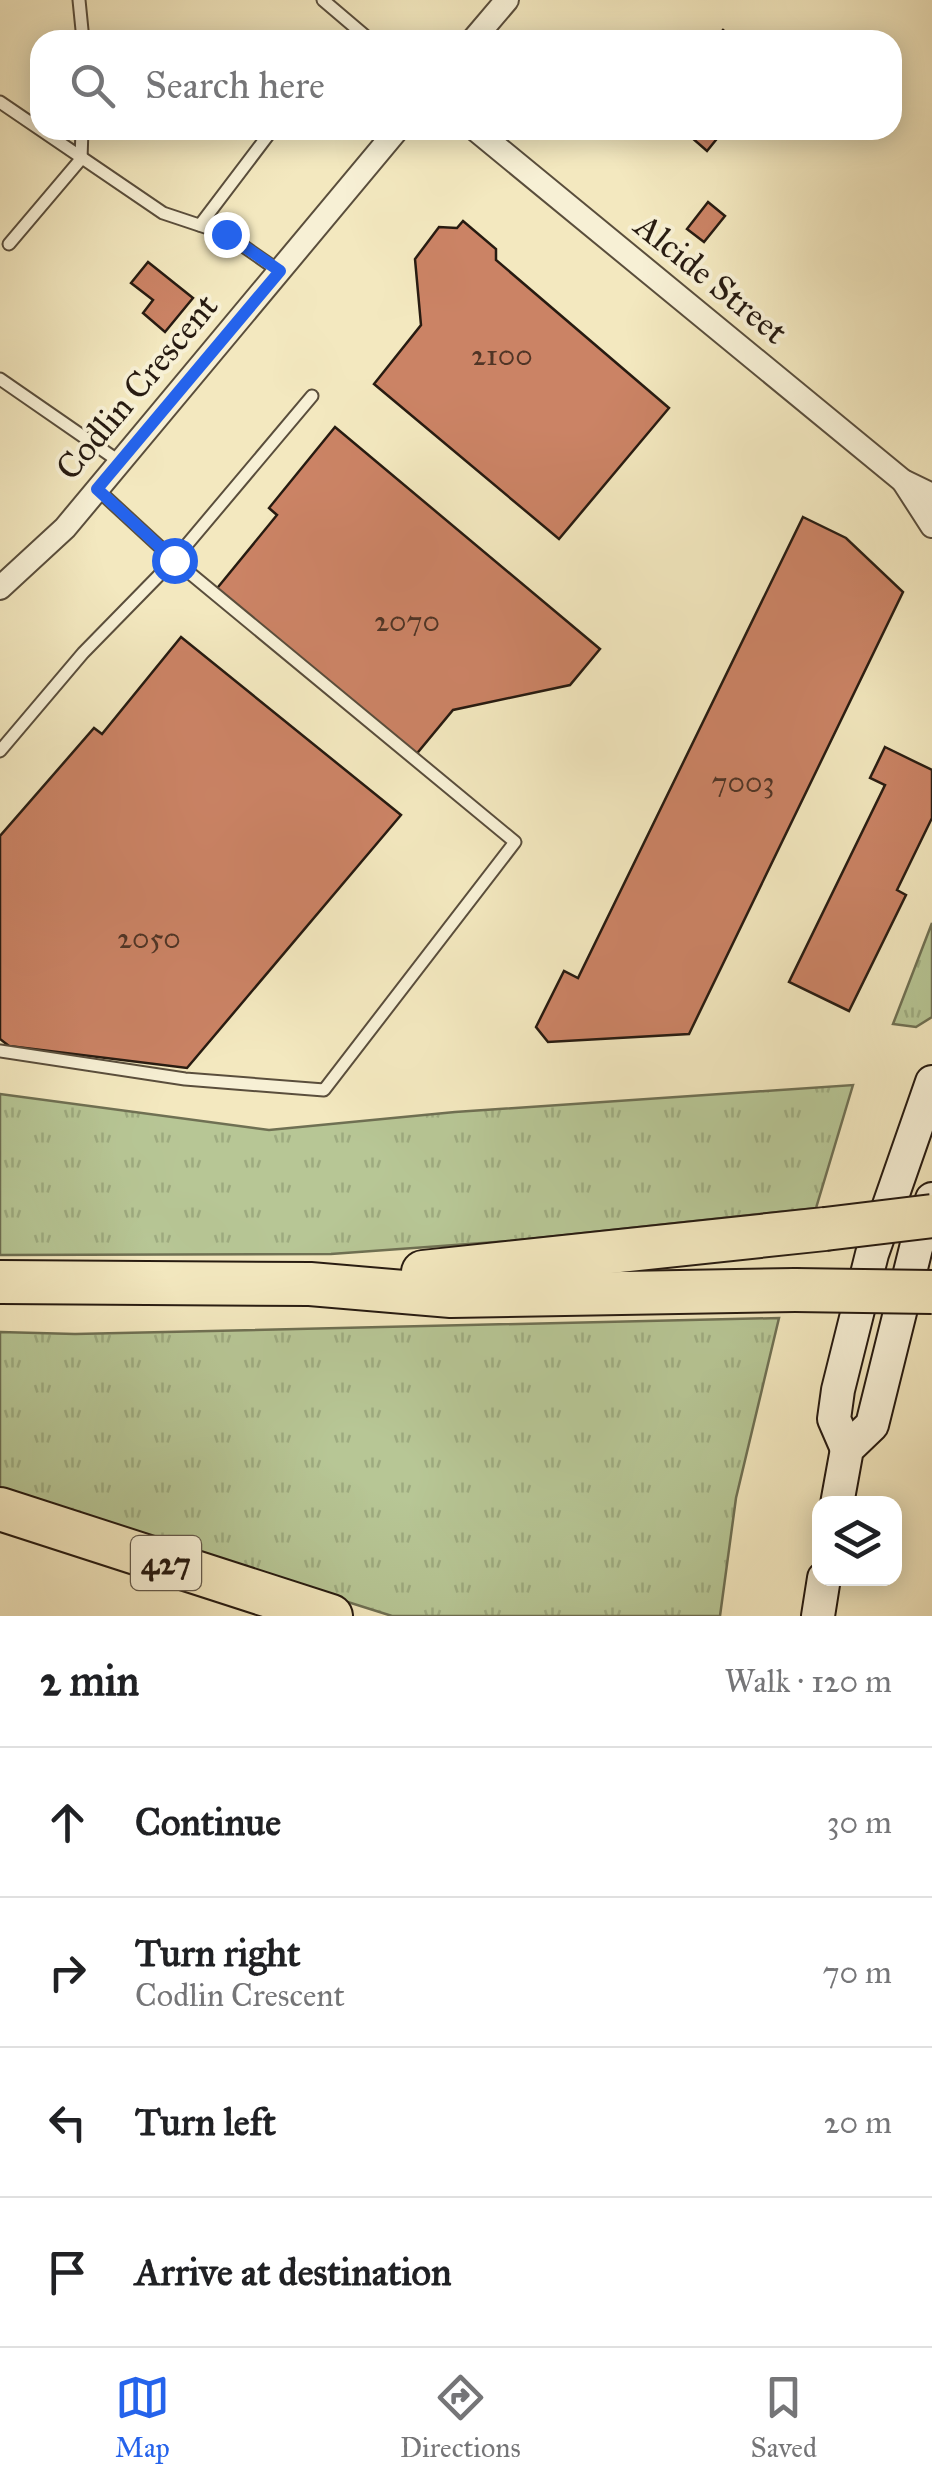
<!DOCTYPE html>
<meta charset="utf-8">
<style>
body{margin:0;font-family:"IM FELL Great Primer",serif;background:#f2f2f2;color:#202124}
.controls{position:absolute;right:30px;bottom:30px;display:grid;overflow:hidden;border-radius:20px;box-shadow:0 5px 25px #0003}
.controls button{width:90px;height:90px;display:grid;place-items:center;padding:0;border:0;border-bottom:2px solid #e0e0e0;background:#fff;color:#202124;font:50px sans-serif}
.stop{position:absolute;width:30px;height:30px;margin:-22px;border:8px solid #2563eb;border-radius:50%;background:#fff}
.stop.end{background:#2563eb;border-color:#fff;box-shadow:0 2px 10px #0008}
.list{margin:0;padding:0;list-style:none}
h2{display:flex;justify-content:space-between;align-items:center;height:130px;margin:0;padding:0 40px;font-size:42px}
h2 small{font-size:32px;font-weight:400;color:#757577}
.list li{display:grid;grid-template-columns:65px 1fr auto;gap:30px;align-items:center;box-sizing:border-box;height:150px;padding:0 40px;border-top:2px solid #e0e0e0}
.list b{display:block;font-size:38px;white-space:nowrap}
.list p{margin:0;font-size:32px;white-space:nowrap;color:#757577}
.list em{font-size:32px;font-style:normal;color:#757577}
.icon{flex:none;width:55px;height:55px;fill:none;stroke:currentColor;stroke-width:2;stroke-linecap:round;stroke-linejoin:round}
.map{position:relative;flex:none;width:932px;height:1616px;overflow:hidden}
.search{position:absolute;background:#fff;box-shadow:0 5px 25px #0003;left:30px;right:30px;top:30px;height:110px;display:flex;align-items:center;gap:25px;box-sizing:border-box;padding:0 35px;border-radius:30px;color:#757577;font-size:38px}
.sheet{height:730px;background:#fff}
nav{display:flex;justify-content:space-around;align-items:center;box-sizing:border-box;height:140px;border-top:2px solid #e0e0e0;background:#fff;font-size:28px;color:#757577}
nav a{display:grid;justify-items:center;gap:5px}
nav .on{color:#2563eb}
.map>svg:first-child{display:block}
</style>
<div class="map">
<svg width="932" height="1616" viewBox="0 0 932 1616">
<defs>
<pattern id="grass-tufts" width="24" height="20" patternUnits="userSpaceOnUse" patternTransform="scale(2.5)"><rect width="24" height="20" fill="#b7c695"/><path d="M3 7l-1-3M5 7V3M7 7l1-3M15 17l-1-3M17 17v-4M19 17l1-3" fill="none" stroke="#9daa7f"/></pattern>
</defs>
<rect width="100%" height="100%" fill="#f3e8bf"/>
<filter id="stains"><feTurbulence type="fractalNoise" baseFrequency=".002" numOctaves="4"/><feColorMatrix values="0 0 0 0 .2 0 0 0 0 .09 0 0 0 0 .02 0 0 0 .5 -.17"/></filter>
<radialGradient id="worn" r=".72"><stop offset=".6" stop-color="#630" stop-opacity="0"/><stop offset="1" stop-color="#630" stop-opacity=".3"/></radialGradient>
<g fill="url(#grass-tufts)" stroke="#6f7053" stroke-width="2.5">
<polygon points="932,923 932,1017 916,1027 893,1024"/>
<polygon points="853,1085 816,1208 510,1241 331,1254 0,1255 0,1094 269,1130 455,1112"/>
<polygon points="779,1318 736,1498 720,1616 392,1616 0,1492 0,1332 75,1334"/>
</g>
<g fill="#cb8365" stroke="#271b11" stroke-width="2.5">
<polygon points="723,30 735,40 714,40"/>
<polygon points="683,130 724,130 707,151"/>
<polygon points="708,202 725,216 704,242 687,229"/>
<polygon points="463,221 496,249 496,260 669,408 559,539 374,384 421,325 415,259 439,227 457,228"/>
<polygon points="148,262 193,298 165,332 143,313 153,300 131,283"/>
<polygon points="335,427 600,649 570,685 453,710 414,757 214,592 277,515 269,508"/>
<polygon points="803,517 846,538 903,592 689,1034 548,1042 536,1027 564,971 578,978"/>
<polygon points="181,637 401,815 187,1068 9,1046 0,1039 0,836 94,728 102,734"/>
<polygon points="885,747 932,770 932,818 897,890 906,895 849,1011 789,982 885,785 870,778"/>
</g>
<g fill="none" stroke-linecap="round" stroke-linejoin="round">
<g stroke="#5a4e3c" stroke-width="15">
<g id="service">
<polyline points="79,0 83,40"/>
<polyline points="323,0 370,40"/>
<polyline points="0,102 163,213 226,234 279,271"/>
<polyline points="200,225 272,130"/>
<polyline points="9,244 81,159 82,130"/>
<polyline points="0,379 120,462"/>
<polyline points="0,751 83,653 174,560 312,396"/>
<polyline points="0,1051 185,1079 324,1090 515,842 174,560 97,489"/>
</g>
</g>
<g stroke="#5a4e3c" stroke-width="26">
<g id="minor">
<polyline points="473,40 507,0"/>
<polyline points="476,130 903,481 932,495"/>
<polyline points="903,481 932,526"/>
<polyline points="0,588 65,528 397,130"/>
</g>
</g>
<g stroke="#271b11" stroke-width="36">
<g id="secondary">
<polyline points="847,1449 834,1419 838,1390 872,1254 932,1082"/>
<polyline points="837,1504 847,1449 872,1425 916,1248 932,1199"/>
<polyline points="818,1616 824,1578"/>
</g>
</g>
<g stroke="#271b11" stroke-width="46">
<g id="motorway">
<polyline points="423,1272 825,1229"/>
<polyline points="0,1282 310,1284 451,1296 795,1290"/>
<polyline points="0,1509 331,1616"/>
</g>
</g>
<use href="#service" stroke="#f7f0d5" stroke-width="11"/>
<use href="#minor" stroke="#f7f0d5" stroke-width="22"/>
<use href="#secondary" stroke="#f7f0d5" stroke-width="32"/>
<use href="#motorway" stroke="#f3e8bf" stroke-width="42"/>
<g stroke="#271b11" stroke-width="46" stroke-linecap="butt">
<g id="motorway-bridge">
<polyline points="825,1229 932,1216"/>
<polyline points="795,1290 932,1292"/>
</g>
</g>
<use href="#motorway-bridge" stroke="#f3e8bf" stroke-width="42"/>
</g>
<g fill="none" stroke-linecap="round" stroke-linejoin="round">
<polyline stroke="#2563eb" stroke-width="12" points="174,560 97,489 280,271 226,234"/>
</g>
<g text-anchor="middle" dominant-baseline="central" stroke-width="8" stroke-linejoin="round" paint-order="stroke">
<g font-size="30" fill="#503526">
<text x="502" y="355">2100</text>
<text x="407" y="621">2070</text>
<text x="743" y="782">7003</text>
<text x="149" y="938">2050</text>
</g>
<rect fill="#f7f0d5" stroke="#655b4c" stroke-width="2.5" x="131" y="1536" width="70" height="54" rx="8"/>
<g font-size="32" font-weight="bold" fill="#271b11">
<text x="166" y="1563">427</text>
</g>
<g font-size="35" fill="#271b11" stroke="#f7f0d5">
<text transform="translate(711 279) rotate(39)">Alcide Street</text>
<text transform="translate(137 387) rotate(-50)">Codlin Crescent</text>
</g>
</g>
<rect width="100%" height="100%" filter="url(#stains)"/>
<rect width="100%" height="100%" fill="url(#worn)"/>
</svg>
<div class="controls">
<button><svg class="icon" aria-label="layers" viewBox="0 0 24 24"><path d="M12 4l9 5-9 5-9-5zM3 14l9 5 9-5"/></svg></button>
</div>
<div class="stop" style="left:174px;top:560px"></div>
<div class="stop end" style="left:226px;top:234px"></div>
<div class="search"><svg class="icon" aria-label="search" viewBox="0 0 24 24"><circle cx="10" cy="10" r="6"/><path d="M15 15l6 6"/></svg>Search here</div>
</div>
<section class="sheet">
<h2>2 min<small>Walk · 120 m</small></h2>
<ul class="list">
<li><svg class="icon" aria-label="ahead" viewBox="0 0 24 24"><path d="M12 20V5M6 11l6-6 6 6"/></svg><div><b>Continue</b></div><em>30 m</em></li>
<li><svg class="icon" aria-label="right" viewBox="0 0 24 24"><path d="M7 20v-9h11M14 6l5 5-5 5"/></svg><div><b>Turn right</b><p>Codlin Crescent</p></div><em>70 m</em></li>
<li><svg class="icon" aria-label="left" viewBox="0 0 24 24"><path d="M17 20v-9H6M10 6l-5 5 5 5"/></svg><div><b>Turn left</b></div><em>20 m</em></li>
<li><svg class="icon" aria-label="arrive" viewBox="0 0 24 24"><path d="M6 21V4h12l-3 4 3 4H6"/></svg><div><b>Arrive at destination</b></div></li>
</ul>
</section>
<nav>
<a class="on"><svg class="icon" aria-label="map" viewBox="0 0 24 24"><path d="M3 6l6-2 6 2 6-2v14l-6 2-6-2-6 2zM9 4v14M15 6v14"/></svg>Map</a>
<a><svg class="icon" aria-label="directions" viewBox="0 0 24 24"><path d="M12 3l9 9-9 9-9-9zM9 14v-3h6M13 9l2 2-2 2"/></svg>Directions</a>
<a><svg class="icon" aria-label="saved" viewBox="0 0 24 24"><path d="M7 4h10v16l-5-4-5 4z"/></svg>Saved</a>
</nav>
